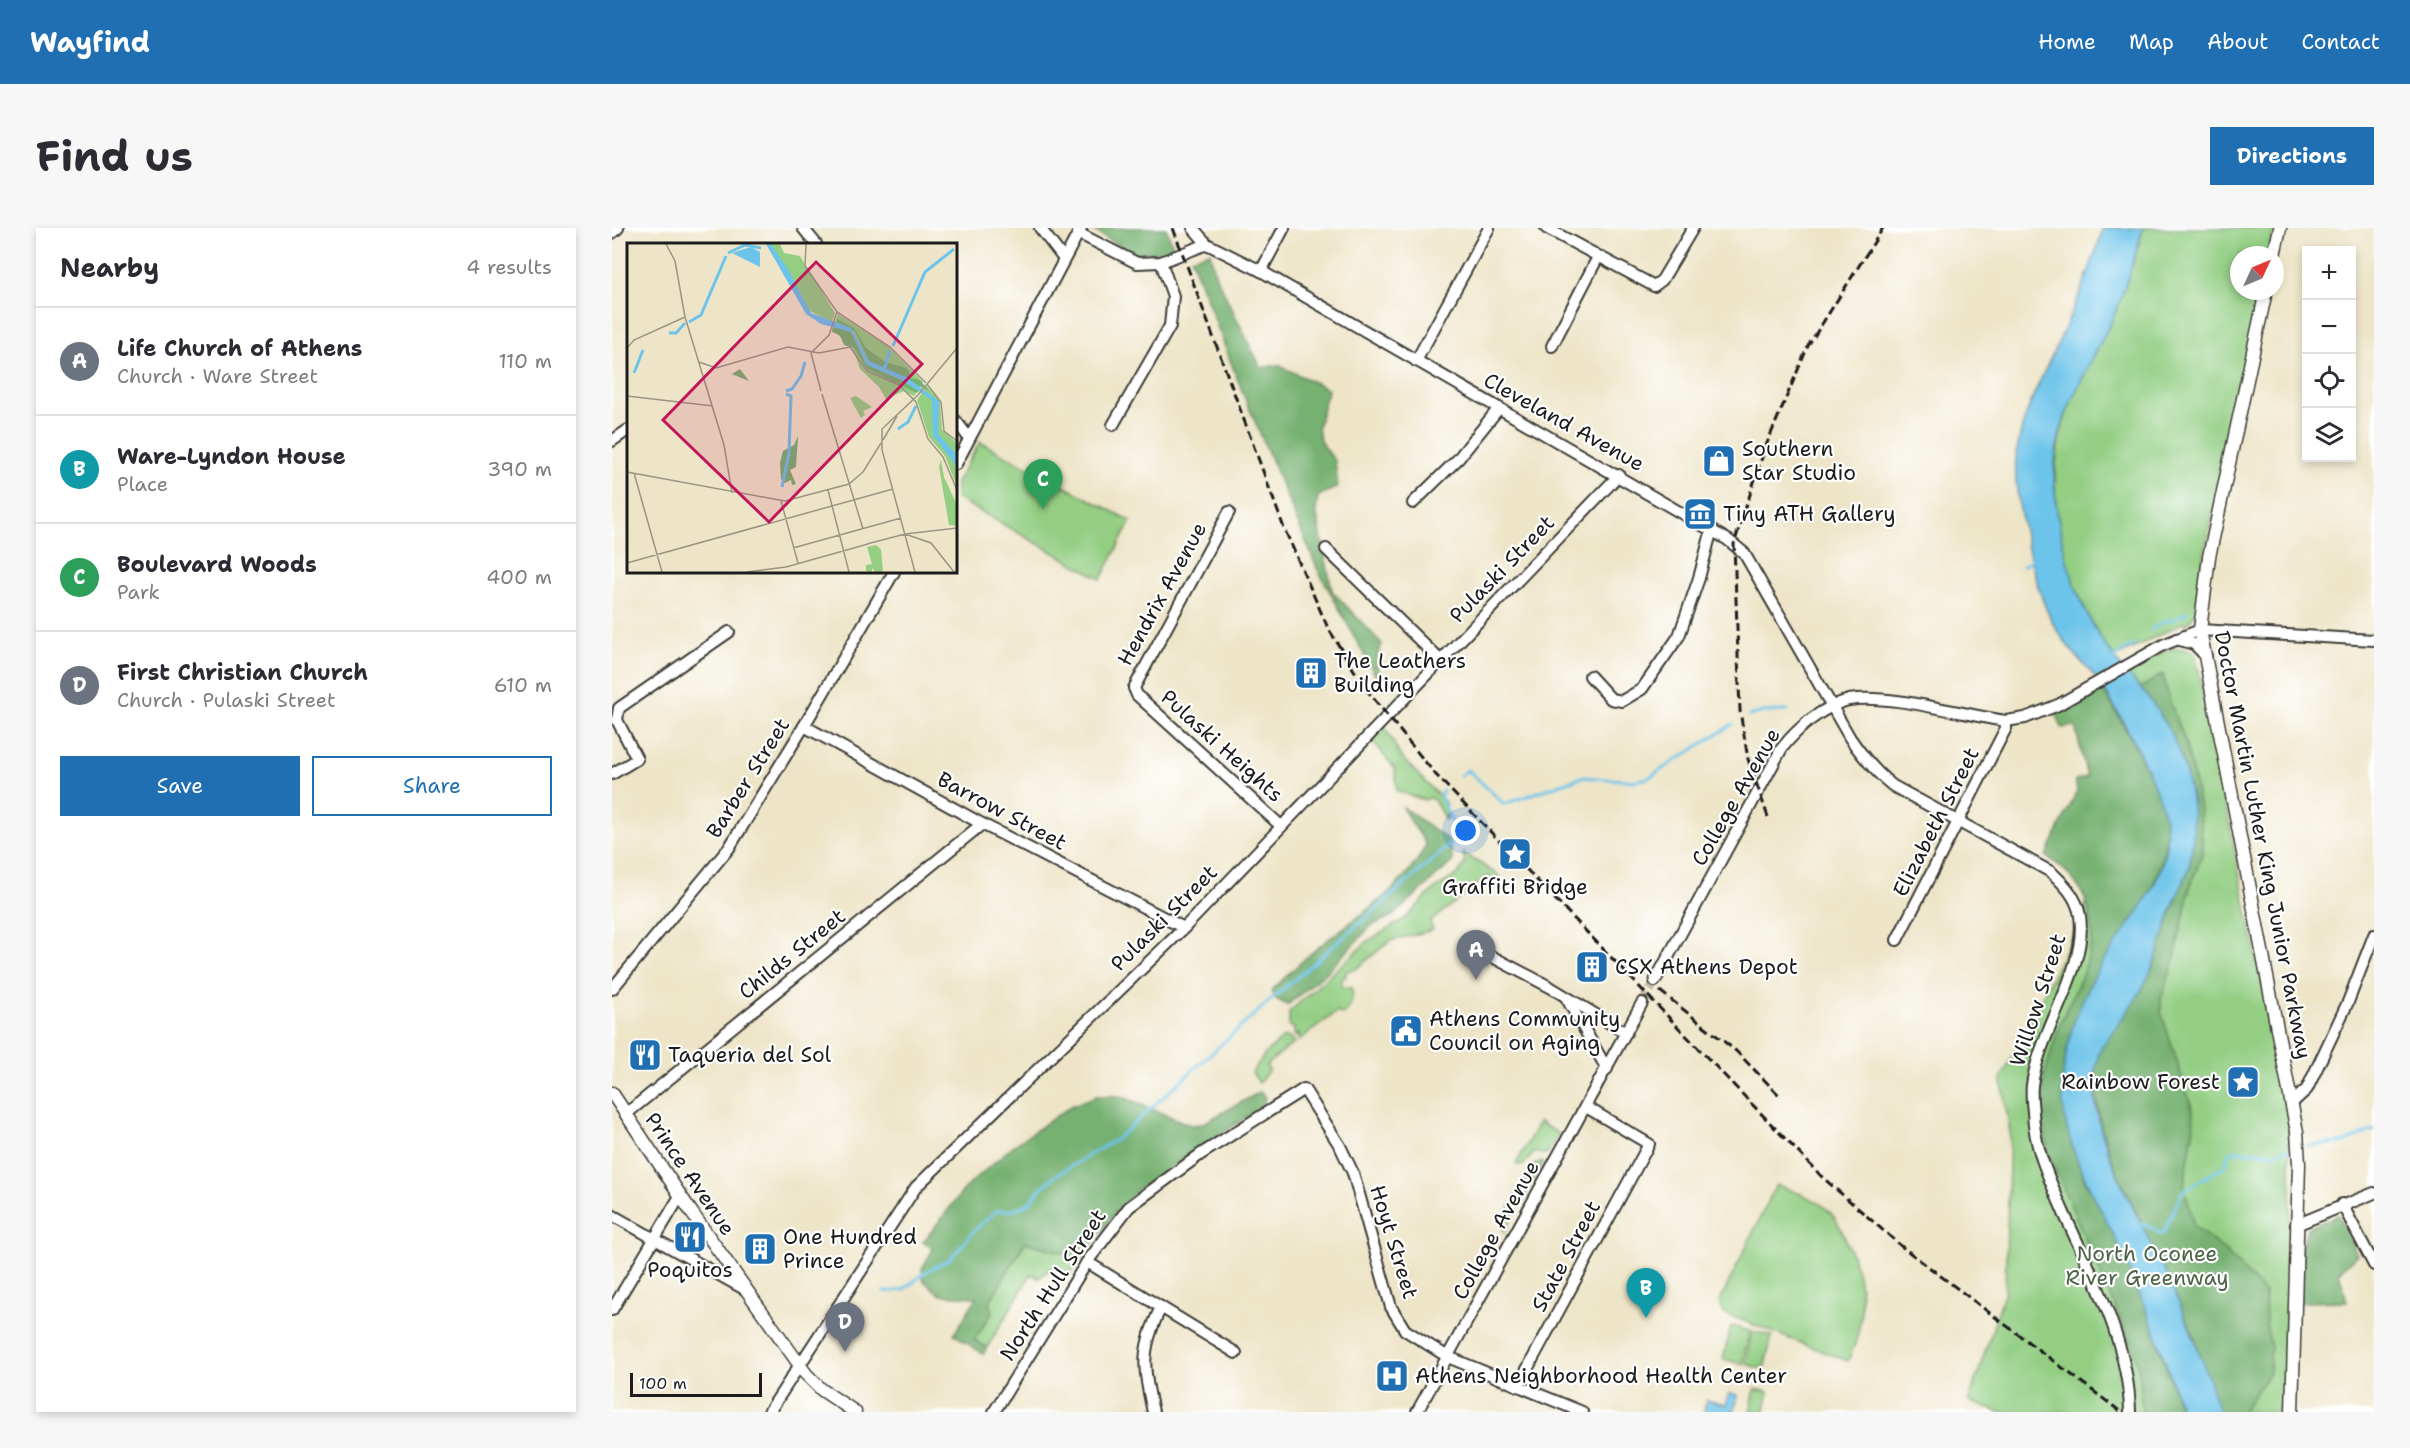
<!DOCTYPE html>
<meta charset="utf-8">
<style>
body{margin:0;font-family:"Shantell Sans",sans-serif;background:#f7f7f7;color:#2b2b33}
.controls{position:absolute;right:18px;top:18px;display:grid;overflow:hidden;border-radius:0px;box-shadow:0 3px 9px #0003}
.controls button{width:54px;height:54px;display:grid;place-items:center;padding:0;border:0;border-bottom:2px solid #e1e1e2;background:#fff;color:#2b2b33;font:30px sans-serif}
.compass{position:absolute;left:1618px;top:18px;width:54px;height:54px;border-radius:50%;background:#fff;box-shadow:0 3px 9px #0003;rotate:46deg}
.scale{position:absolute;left:18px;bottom:15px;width:132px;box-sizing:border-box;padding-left:6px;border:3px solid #1c1c1c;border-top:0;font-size:16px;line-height:21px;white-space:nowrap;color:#1c1c1c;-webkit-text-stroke:4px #fff;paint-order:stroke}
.you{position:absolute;left:854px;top:603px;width:21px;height:21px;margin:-15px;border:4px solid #fff;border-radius:50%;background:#1a73e8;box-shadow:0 0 0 9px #1a73e833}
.badge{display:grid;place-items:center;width:39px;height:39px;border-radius:50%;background:#1f6fb2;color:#fff;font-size:20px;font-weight:700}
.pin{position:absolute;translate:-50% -50px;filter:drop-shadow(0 2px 3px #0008)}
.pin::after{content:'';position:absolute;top:32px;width:21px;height:18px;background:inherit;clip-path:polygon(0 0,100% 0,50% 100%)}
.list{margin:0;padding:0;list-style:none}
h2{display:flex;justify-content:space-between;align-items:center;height:78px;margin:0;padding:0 24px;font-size:26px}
h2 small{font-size:20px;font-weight:400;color:#7c7c81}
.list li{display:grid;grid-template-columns:39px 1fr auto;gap:18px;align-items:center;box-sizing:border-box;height:108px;padding:0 24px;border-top:2px solid #e1e1e2}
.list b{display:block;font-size:22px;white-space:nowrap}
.list p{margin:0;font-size:20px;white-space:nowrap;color:#7c7c81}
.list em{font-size:20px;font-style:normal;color:#7c7c81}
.actions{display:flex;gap:12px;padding:18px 24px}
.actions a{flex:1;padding:14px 0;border:2px solid #1f6fb2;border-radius:0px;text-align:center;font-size:21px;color:#1f6fb2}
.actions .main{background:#1f6fb2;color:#fff}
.icon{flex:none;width:33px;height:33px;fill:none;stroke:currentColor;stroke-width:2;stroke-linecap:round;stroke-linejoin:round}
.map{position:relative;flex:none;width:1762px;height:1184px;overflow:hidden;border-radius:0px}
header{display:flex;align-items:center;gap:36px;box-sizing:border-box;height:84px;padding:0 30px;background:#1f6fb2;color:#fff}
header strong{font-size:28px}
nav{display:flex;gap:33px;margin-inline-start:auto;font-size:21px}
.intro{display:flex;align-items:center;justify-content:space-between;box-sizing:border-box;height:144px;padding:0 36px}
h1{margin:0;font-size:42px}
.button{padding:15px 27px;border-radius:0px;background:#1f6fb2;color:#fff;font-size:21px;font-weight:700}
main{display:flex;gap:36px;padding:0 36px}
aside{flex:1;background:#fff;border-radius:0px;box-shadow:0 3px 9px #0003}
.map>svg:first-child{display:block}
</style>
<header>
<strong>Wayfind</strong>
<nav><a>Home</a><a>Map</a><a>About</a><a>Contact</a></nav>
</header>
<div class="intro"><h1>Find us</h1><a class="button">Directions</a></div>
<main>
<aside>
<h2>Nearby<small>4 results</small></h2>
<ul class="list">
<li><span class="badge" style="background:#6b7280">A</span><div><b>Life Church of Athens</b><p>Church · Ware Street</p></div><em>110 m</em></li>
<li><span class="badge" style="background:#0f9aa8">B</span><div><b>Ware-Lyndon House</b><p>Place</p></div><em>390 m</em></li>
<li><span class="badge" style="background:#2e9e5b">C</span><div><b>Boulevard Woods</b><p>Park</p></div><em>400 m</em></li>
<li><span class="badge" style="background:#6b7280">D</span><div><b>First Christian Church</b><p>Church · Pulaski Street</p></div><em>610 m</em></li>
</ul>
<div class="actions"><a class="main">Save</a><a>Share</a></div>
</aside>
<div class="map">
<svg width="1762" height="1184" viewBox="0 0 1762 1184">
<rect width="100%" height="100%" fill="#fff"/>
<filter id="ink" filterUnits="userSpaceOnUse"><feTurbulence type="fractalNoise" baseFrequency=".0167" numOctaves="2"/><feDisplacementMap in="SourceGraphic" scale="12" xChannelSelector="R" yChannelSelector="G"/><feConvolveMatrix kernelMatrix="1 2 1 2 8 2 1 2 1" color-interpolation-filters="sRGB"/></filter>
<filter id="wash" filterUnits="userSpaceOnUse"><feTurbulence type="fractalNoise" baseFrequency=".008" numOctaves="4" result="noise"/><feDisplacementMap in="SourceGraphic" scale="24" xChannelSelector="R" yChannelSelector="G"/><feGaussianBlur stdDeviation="1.35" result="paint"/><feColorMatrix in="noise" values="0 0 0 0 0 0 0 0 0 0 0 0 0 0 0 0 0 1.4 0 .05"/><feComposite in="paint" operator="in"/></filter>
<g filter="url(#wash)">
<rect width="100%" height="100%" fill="#eee5c8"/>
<g fill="#93ce83" stroke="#587550" stroke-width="1.5">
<path d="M1531,0H1662L1656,27H1627V63H1648L1589,341L1584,385L1574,398L1572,394L1502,430C1447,352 1424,255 1462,163C1472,139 1488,118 1498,95C1512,64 1522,32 1531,0Z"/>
<polygon points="368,214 519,293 489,351 344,270 344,255"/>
<polygon points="1567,420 1581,423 1584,429 1676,887 1679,965 1672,1184 1386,1184 1357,1173 1393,1063 1398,904 1389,851 1473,682 1482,553 1458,479 1555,421"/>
<polygon points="773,499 789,529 833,574 835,590 833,592 822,572 818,570 812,572 785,563 783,541 759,511"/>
<path d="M851,625L888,648L882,653L876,648L818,694L821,702L778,713L744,741L734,743V749H730V759L740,760C742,772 739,778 731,787L725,784L686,813L688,804L684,809L682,807V800L677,798V784L756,713L794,690L820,663L845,647L853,635Z"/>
<polygon points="672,809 677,810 682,815 654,837 657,842 647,855 640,844 654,825"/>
<polygon points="927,894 947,906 935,926 922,925 910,938 904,936"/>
<polygon points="929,934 931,935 917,960 916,954 911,955 923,936"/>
<path d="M1164,957C1181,963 1201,969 1215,981C1224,989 1229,1001 1234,1012C1252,1053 1256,1092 1236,1133L1111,1085L1107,1075Z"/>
<polygon points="917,961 892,1005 889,995 906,964"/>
<polygon points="413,1014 470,1030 458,1045 438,1041 427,1050 419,1046 375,1120 362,1112 380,1085 376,1075"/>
<polygon points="1119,1098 1138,1103 1130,1136 1111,1131"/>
<polygon points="1140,1103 1160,1108 1152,1141 1133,1136"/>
<polygon points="1143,1161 1157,1164 1152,1184 1138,1184"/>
</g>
<g fill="#76b171" stroke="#496646" stroke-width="1.5">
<polygon points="483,0 554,0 563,24 522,26 481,2"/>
<polygon points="598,24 603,46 649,140 666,137 716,161 706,199 708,213 723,233 726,259 706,268 704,282 720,363 770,416 764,431 769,458 705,340 630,163 579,30"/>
<polygon points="1551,446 1558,474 1573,513 1587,574 1591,624 1578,659 1562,734 1549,771 1549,784 1581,883 1582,899 1572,957 1582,998 1614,1024 1653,1065 1654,1095 1659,1120 1657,1145 1630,1184 1607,1184 1580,1104 1502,937 1489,899 1483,860 1484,833 1489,820 1531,759 1565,670 1581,574 1572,538 1556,500 1528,460"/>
<path d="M1489,458C1508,491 1554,566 1554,602C1554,659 1504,718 1475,764L1452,837L1451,864L1456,903L1473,953L1496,994L1535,1081L1569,1184H1530L1528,1147L1521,1121L1436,925C1431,902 1426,877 1431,853C1436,834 1442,814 1448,796C1456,775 1469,755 1475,733C1489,689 1471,651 1434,628L1465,563L1463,552L1475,549L1463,498L1450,500L1444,485Z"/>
<path d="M791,579L836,612L841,633L782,687L759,698L715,744L675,777L664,771L659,763C674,749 688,734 703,722C741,690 792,663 814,617C808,605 793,588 791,579Z"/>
<polygon points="648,864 653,869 651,878 528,960 502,986 470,1030 413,1014 377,1075 380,1085 362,1112 375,1120 371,1126 342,1106 365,1069 329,1067 312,1053 310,1041 321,1021 311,1014 354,959 401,918 459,878 484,868 509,868 578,897 590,896"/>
<polygon points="1726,987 1745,1026 1727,1044 1735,1073 1688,1074 1687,1030 1695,1000"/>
</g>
<g fill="#6dc4ea" stroke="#447083" stroke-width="1.5">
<path d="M1491,0H1531C1522,32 1513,64 1499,94C1472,151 1437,196 1443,263C1448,325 1465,381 1503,431C1517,449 1534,464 1546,483C1575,528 1589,586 1577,639C1573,654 1565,666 1560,681C1552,705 1545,734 1532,757C1521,779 1503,800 1489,820C1462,889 1525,982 1553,1043C1574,1089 1593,1135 1607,1184H1569C1557,1142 1544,1102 1526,1062C1516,1039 1506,1014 1494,992C1469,944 1443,895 1452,839C1456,806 1469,771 1486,742C1512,699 1560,654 1554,599C1551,564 1507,482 1486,453C1476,440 1463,428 1453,414C1433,388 1425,356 1417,325C1410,293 1400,255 1405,222C1412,179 1434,142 1452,102C1467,69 1481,35 1491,0Z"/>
<polygon points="1117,1165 1126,1167 1122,1184 1092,1184 1094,1172 1114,1177"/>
</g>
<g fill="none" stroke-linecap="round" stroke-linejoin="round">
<g stroke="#6dc4ea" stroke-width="3">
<polyline points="1411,338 1422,331"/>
<polyline points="1568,389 1575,384"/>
<polyline points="1539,402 1551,394 1563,391"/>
<polyline points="1500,431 1521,417"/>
<polyline points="1137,488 1151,484 1176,483"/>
<polyline points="848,548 856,542 892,576 970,549 1023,553 1036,550 1121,496"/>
<polyline points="1695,918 1735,914 1762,902"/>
<polyline points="1528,997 1536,997 1547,1005 1552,1004 1570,964 1603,943 1613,941 1615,930 1621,923 1663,925 1676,921"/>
<polyline points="272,1064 291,1062 315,1043 338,1031 364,1001 384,983 400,982 416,976 429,960 446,946 506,910 654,776 847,609 828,567 831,563"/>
</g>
</g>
</g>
<g filter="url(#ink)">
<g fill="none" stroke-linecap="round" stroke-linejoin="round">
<polyline stroke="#c4bda6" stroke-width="10" stroke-dasharray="10 5" stroke-linecap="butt" points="1030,775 1043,753"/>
<g stroke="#3c3a36" stroke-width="14">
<g id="minor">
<polyline points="191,0 204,16"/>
<polyline points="428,0 451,30"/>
<path d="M581,0L595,16L649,43L1116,312L1132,325L1238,510C1251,529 1263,544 1281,558L1439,644C1452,656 1465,669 1468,688C1476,740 1427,803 1420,857C1419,865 1420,875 1421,884C1422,920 1437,950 1451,983C1479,1045 1517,1114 1518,1184"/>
<polyline points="934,0 1042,58 1050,52 1081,0"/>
<polyline points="0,5 6,0"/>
<polyline points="466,5 525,35 549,34 595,16"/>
<polyline points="649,43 672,0"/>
<polyline points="940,118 986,29"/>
<polyline points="804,133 877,0"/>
<polyline points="344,193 357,210"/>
<polyline points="501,197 558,98 561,68 549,34"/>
<polyline points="0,213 16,202"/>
<polyline points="344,236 469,0"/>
<polyline points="801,275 846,231 887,180"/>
<polyline points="617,284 522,460 525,467 669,598"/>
<polyline points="714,321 829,433"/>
<polyline points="1564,411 1582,416 1594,428"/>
<polyline points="978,448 999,471 1010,473 1030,461 1067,408 1087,350 1100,301"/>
<polyline points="192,498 370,596 572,700"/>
<polyline points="0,546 25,531 5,492 7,480 117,404"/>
<polyline points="1285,712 1394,500 1394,493"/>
<polyline points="873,725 938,759 1014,805"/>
<path d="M1043,753L1170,520C1186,500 1211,478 1237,472C1275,465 1352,487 1394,493L1413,490L1446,477L1551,417L1588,402L1762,412"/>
<polyline points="0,761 117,620 192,498 282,344"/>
<polyline points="955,771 995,841"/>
<polyline points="1681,874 1695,861 1736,774 1762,707"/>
<polyline points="14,886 370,596"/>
<polyline points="1730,976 1762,1037"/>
<polyline points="0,987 134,1062"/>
<polyline points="1684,997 1762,965"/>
<polyline points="475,1034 624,1125"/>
<polyline points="0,1082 68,968"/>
<polyline points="906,1158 1037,916 974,879"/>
<polyline points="157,1184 304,959 572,700 1007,247"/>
<polyline points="382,1184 475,1034 517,979 589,926 692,861 728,918 741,945 779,1079 793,1102 836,1129 970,1184"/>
<path d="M541,1184C531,1138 528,1123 549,1079"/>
<polyline points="805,1184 1030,775"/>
</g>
</g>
<g stroke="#3c3a36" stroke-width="15">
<g id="major">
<polyline points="1662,27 1668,0"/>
<polyline points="1654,63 1597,329 1588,402 1685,904 1687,936 1680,1184"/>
<polyline points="0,865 80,985 194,1146 210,1162 243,1184"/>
</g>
</g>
<use href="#minor" stroke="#fff" stroke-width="10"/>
<use href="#major" stroke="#fff" stroke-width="12"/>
<g stroke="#1c1c1c" stroke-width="3" stroke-dasharray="9 4.5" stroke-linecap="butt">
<polyline points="561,0 672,300 716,400 753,460 824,547 1209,948 1289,1018 1509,1184"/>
<polyline points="1156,589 1136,531 1128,483 1122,316 1153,220 1196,118 1271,0"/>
<polyline points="1048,763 1124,823 1167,867"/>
</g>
</g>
</g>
<defs>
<g id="shop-square" transform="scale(1.725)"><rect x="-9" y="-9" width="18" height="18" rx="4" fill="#1f6fb2" stroke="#fff"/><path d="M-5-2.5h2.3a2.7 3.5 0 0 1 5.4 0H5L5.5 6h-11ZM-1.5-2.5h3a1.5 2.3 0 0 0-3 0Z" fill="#fff"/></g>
<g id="museum-square" transform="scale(1.725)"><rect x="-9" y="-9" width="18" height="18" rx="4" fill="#1f6fb2" stroke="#fff"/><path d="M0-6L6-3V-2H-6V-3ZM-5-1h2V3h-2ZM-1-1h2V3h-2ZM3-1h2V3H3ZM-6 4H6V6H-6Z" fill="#fff"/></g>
<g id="building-square" transform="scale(1.725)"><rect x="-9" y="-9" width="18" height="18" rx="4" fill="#1f6fb2" stroke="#fff"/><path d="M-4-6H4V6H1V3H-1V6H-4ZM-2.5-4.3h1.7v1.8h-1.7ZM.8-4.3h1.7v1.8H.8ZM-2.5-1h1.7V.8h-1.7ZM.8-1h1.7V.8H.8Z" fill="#fff"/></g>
<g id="sight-square" transform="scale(1.725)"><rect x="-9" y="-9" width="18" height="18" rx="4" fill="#1f6fb2" stroke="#fff"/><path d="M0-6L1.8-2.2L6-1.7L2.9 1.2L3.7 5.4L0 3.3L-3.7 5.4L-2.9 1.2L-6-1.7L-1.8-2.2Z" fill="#fff"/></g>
<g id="civic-square" transform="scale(1.725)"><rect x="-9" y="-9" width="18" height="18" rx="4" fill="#1f6fb2" stroke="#fff"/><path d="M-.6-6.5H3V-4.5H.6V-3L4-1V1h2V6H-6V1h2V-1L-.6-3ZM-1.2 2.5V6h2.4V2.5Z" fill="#fff"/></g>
<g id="restaurant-square" transform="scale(1.725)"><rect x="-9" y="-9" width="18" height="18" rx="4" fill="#1f6fb2" stroke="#fff"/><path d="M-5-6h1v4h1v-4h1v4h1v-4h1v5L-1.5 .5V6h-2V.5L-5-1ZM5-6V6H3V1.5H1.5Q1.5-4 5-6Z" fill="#fff"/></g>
<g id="hospital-square" transform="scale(1.725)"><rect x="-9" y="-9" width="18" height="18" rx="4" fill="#1f6fb2" stroke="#fff"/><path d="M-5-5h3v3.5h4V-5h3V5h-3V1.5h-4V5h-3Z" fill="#fff"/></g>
</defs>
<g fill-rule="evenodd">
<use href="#shop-square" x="1107" y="233"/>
<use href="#museum-square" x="1088" y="286"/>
<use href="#building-square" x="699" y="445"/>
<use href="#sight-square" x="903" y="626"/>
<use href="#building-square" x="980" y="739"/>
<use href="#civic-square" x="794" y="803"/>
<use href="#restaurant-square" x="33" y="827"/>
<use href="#sight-square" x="1631" y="854"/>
<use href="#restaurant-square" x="78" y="1009"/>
<use href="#building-square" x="148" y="1021"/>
<use href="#hospital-square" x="780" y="1148"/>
</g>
<g text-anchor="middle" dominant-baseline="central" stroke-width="4.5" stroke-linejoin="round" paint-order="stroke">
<g font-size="21" fill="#1c1c1c" stroke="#fff">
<text transform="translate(952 194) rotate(29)">Cleveland Avenue</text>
<text transform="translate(890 341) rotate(-46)">Pulaski Street</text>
<text transform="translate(550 366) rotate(-61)">Hendrix Avenue</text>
<text transform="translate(610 518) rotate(42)">Pulaski Heights</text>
<text transform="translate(136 550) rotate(-58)">Barber Street</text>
<text transform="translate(1124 569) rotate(-60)">College Avenue</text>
<text transform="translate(390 583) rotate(28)">Barrow Street</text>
<text transform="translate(1324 594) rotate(-63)">Elizabeth Street</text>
<text transform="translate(1651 617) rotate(79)">Doctor Martin Luther King Junior Parkway</text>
<text transform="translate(552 690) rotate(-45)">Pulaski Street</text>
<text transform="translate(180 726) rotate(-39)">Childs Street</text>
<text transform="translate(1426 772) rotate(-72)">Willow Street</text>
<text transform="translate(78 946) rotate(56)">Prince Avenue</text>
<text transform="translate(884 1002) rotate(-61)">College Avenue</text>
<text transform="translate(782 1014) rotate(73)">Hoyt Street</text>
<text transform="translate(954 1028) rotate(-62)">State Street</text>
<text transform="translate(441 1057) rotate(-57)">North Hull Street</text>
</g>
<g font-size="21" fill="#1c1c1c" stroke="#fff" text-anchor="start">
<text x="1130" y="221">Southern<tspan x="1130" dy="24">Star Studio</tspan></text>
<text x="1111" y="286">Tiny ATH Gallery</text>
<text x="722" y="433">The Leathers<tspan x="722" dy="24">Building</tspan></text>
<text x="903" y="659" text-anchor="middle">Graffiti Bridge</text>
<text x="1003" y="739">CSX Athens Depot</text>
<text x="817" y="791">Athens Community<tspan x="817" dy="24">Council on Aging</tspan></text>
<text x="56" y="827">Taqueria del Sol</text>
<text x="1608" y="854" text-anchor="end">Rainbow Forest</text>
<text x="171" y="1009">One Hundred<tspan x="171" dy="24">Prince</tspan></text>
<text x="78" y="1042" text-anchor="middle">Poquitos</text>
<text x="803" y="1148">Athens Neighborhood Health Center</text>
</g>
<g font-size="21" fill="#4c6345" stroke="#fff">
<text x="1535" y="1026">North Oconee<tspan x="1535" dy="24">River Greenway</tspan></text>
</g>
</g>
<g transform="translate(15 15)">
<rect width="330" height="330" fill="#eee5c8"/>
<path d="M144,1H153L157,10L173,13L208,70L205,79L181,67ZM211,71L261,103L296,139L287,153L277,148L259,156L252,144L233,126L225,104L205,87ZM300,143L313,158L315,187L330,200V244L318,213L302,194L290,157ZM229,153L245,164L236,168L238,172L234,175L223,155ZM314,217L317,234L330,262V283L322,282L312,224ZM249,302L254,306L256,329H248L246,325L244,329L239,328V322L245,321L240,304Z" fill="#93ce83"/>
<path d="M210,76L227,85L239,105L258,119L280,125L284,135L293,137L302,148L242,118L228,88L210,79ZM206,83L224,89L239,121L281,140L292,147L290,150L240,126L227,105L217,102L213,92L205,89ZM90,125L105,131L113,126L122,138L144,147ZM171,193L169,224L163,227L169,241L165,242L164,237L158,240L154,236L153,220L156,208L167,202Z" fill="#76b171"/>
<path d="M139,1H144L162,28L184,70L224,85L242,118L279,134L312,158L311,191L330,212V224L306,192L305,157L273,136L240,122L224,89L194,81L179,71ZM124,4L133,9V24L105,10Z" fill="#6dc4ea"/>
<path fill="none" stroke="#6dc4ea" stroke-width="3" d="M101,10L118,2L134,5M62,79L74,72L99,13M42,90H49L58,80M266,103L298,29L327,6M257,127L263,107M7,130L16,107M159,148L165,146L174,133L178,119M271,186L281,179L289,163M155,244L162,210L164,153L159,151"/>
<path fill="none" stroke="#9a9583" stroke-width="1.5" d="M39,1L48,18L58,74L97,202L105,250M179,1L178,23L210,69L263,104L299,140M0,105L7,97L58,74M72,119L89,125L161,104L192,110L223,104L240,128L272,142L289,159L301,196L316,214L330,247M300,141L314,159L317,188L330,198M194,148L184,110L202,92L210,69M195,151L236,286M0,153L86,163M256,197L270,173M0,229L158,258L222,241L236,229L254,200M7,230L35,329M201,247L222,329M154,258L171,320M278,291L330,285M278,291L304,300L327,329M240,301L278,291M166,305L274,275M0,320L266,246M120,329L159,324L241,301M288,329L255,207V186L291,152L330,105"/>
<path fill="#c2185b" fill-opacity="0.15" stroke="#c2185b" stroke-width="3" d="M189,19L295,121L142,279L36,177Z"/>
<rect width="330" height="330" fill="none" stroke="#1c1c1c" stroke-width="3"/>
</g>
</svg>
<div class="controls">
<button>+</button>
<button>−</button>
<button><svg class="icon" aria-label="locate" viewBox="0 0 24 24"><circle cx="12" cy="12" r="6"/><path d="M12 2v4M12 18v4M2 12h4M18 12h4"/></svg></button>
<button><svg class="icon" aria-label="layers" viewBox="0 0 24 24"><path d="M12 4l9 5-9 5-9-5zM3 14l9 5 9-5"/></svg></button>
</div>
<svg class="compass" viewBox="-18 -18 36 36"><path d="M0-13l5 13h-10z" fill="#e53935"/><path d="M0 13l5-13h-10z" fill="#7c7c81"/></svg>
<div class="scale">100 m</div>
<div class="you"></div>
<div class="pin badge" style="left:864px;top:752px;background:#6b7280">A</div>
<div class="pin badge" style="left:1034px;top:1090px;background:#0f9aa8">B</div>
<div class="pin badge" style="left:431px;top:281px;background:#2e9e5b">C</div>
<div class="pin badge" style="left:233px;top:1124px;background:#6b7280">D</div>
</div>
</main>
